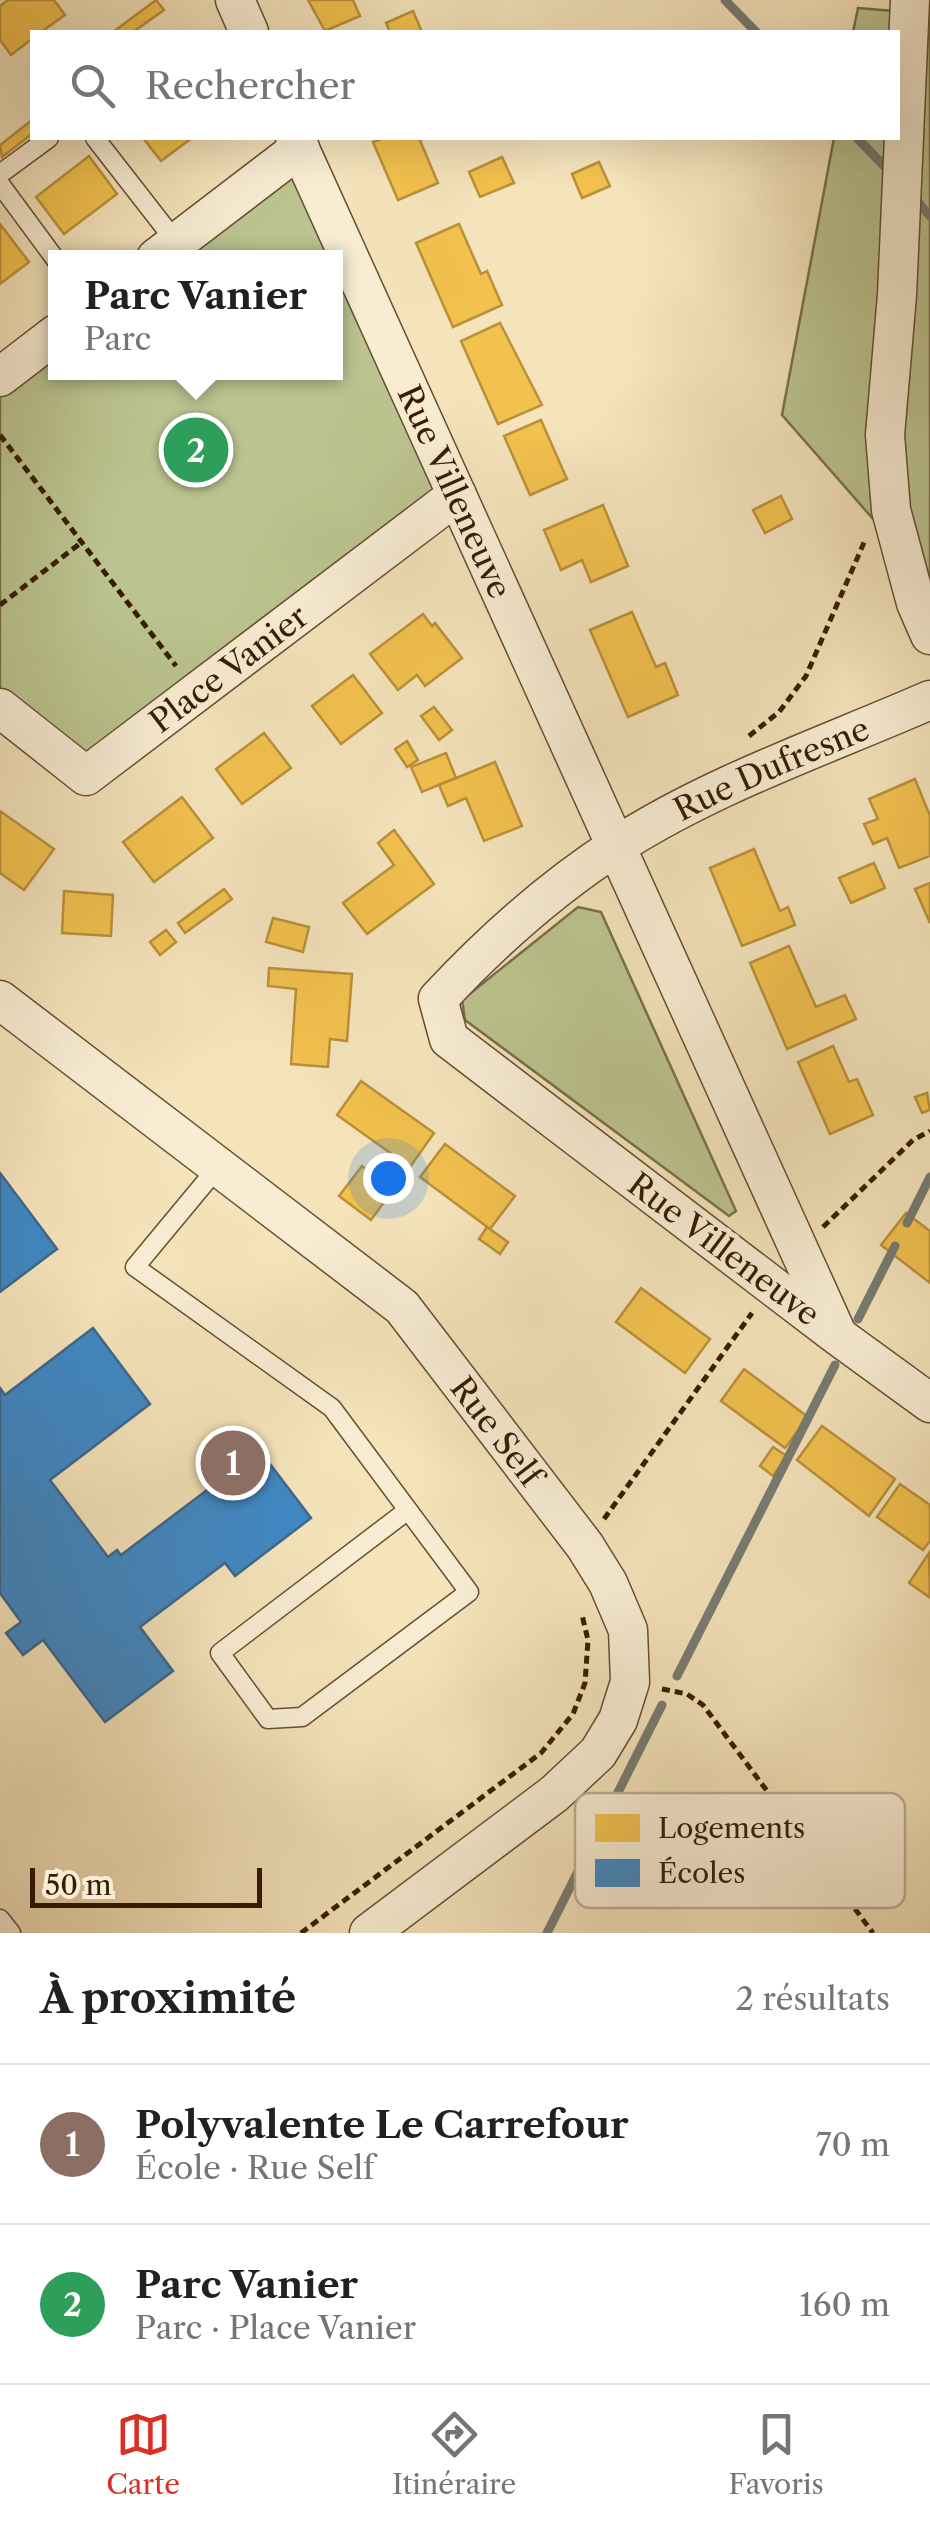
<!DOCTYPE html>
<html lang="fr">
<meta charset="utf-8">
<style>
body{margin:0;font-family:"Libre Caslon Text",serif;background:#f6f6f6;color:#202124}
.scale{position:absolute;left:30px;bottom:25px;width:232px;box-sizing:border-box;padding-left:10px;border:5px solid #361c04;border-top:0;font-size:28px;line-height:35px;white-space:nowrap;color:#361c04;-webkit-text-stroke:8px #f8edd3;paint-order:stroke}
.you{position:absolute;left:388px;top:1178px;width:35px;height:35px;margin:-25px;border:8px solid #fff;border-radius:50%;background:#1a73e8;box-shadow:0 0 0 15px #1a73e833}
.badge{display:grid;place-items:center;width:65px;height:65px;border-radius:50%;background:#d93025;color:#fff;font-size:32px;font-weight:700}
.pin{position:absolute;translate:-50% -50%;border:5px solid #fff;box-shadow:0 2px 10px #0006}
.popup{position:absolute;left:48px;top:250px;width:295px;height:130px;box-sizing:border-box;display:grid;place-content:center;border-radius:0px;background:#fff;filter:drop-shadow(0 2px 8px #0005);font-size:32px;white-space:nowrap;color:#757577}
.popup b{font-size:38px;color:#202124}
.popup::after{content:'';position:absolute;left:50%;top:100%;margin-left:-20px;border:20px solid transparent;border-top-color:#fff}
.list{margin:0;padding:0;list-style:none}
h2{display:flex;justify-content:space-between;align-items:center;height:130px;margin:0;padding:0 40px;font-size:42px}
h2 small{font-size:32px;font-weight:400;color:#757577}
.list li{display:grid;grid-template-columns:65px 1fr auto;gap:30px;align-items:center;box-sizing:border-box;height:160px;padding:0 40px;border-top:2px solid #e0e0e0}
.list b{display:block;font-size:38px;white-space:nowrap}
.list p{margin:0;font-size:32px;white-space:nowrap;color:#757577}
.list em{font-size:32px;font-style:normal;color:#757577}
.icon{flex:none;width:55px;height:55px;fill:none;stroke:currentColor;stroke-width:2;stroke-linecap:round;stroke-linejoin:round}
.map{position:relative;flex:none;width:930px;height:1933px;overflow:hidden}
.search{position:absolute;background:#fff;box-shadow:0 10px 40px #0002;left:30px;right:30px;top:30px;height:110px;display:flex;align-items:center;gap:25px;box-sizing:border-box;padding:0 35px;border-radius:0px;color:#757577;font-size:38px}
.sheet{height:450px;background:#fff}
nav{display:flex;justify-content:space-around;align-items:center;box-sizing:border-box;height:140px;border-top:2px solid #e0e0e0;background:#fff;font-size:28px;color:#757577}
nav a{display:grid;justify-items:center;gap:5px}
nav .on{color:#d93025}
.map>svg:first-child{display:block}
</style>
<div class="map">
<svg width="930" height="1933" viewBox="0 0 930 1933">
<rect width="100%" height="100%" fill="#f4e3bb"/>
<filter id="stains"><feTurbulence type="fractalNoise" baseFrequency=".002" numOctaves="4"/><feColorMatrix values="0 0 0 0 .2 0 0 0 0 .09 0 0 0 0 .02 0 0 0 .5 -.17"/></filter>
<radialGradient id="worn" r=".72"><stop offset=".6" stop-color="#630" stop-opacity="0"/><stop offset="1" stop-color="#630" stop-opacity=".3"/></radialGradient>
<g fill="#bbc490" stroke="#78704a" stroke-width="2.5">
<polygon points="858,8 930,14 930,584 782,415 834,138 898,138 898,32 853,32"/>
<polygon points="300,148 457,495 86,776 0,708 0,377 56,334 56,372 336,372 336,258 156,257"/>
<polygon points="578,907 601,912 736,1211 729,1216 465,1020 462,1000"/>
</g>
<g fill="#f2c14e" stroke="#ba9038" stroke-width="2.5">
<polygon points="8,0 54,0 65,15 41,32 32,32 32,39 11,55 0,40 0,6"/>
<polygon points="156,0 164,10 133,32 113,32"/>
<polygon points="308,0 353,0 360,16 325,31"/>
<polygon points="413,11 422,32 390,32 386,23"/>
<polygon points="32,120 32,134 2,157 0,145"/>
<polygon points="143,138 192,138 161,161"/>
<polygon points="384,138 419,138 438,183 398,200 373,142"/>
<polygon points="89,156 117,194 64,234 36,197"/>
<polygon points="502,157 514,183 480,197 469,172"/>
<polygon points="599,162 610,186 582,198 572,174"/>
<polygon points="0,224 29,262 0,284"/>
<polygon points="459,224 481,274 487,271 502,305 453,327 416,243"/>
<polygon points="500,323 542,405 498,424 461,341"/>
<polygon points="541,420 567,479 530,495 504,436"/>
<polygon points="781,496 792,519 765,533 753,510"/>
<polygon points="603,505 628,566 591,582 582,560 561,570 544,530"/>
<polygon points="632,612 656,667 665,663 678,695 628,717 590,630"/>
<polygon points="423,614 432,626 435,623 462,658 425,686 417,675 398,690 370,654"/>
<polygon points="353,675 382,713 341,744 312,706"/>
<polygon points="434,707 452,730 439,740 421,716"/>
<polygon points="264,733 291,768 242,804 216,769"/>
<polygon points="407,741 418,760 407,767 395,749"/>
<polygon points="446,753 456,778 422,792 411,767"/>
<polygon points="495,762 522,826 484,841 466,798 448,806 439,785"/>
<polygon points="915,779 930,816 930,856 899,868 887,838 873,844 864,824 878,819 869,799"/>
<polygon points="182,797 213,838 154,882 123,842"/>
<polygon points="0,811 54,849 24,890 0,873"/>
<polygon points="394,830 434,884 367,934 343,903 394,865 378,843"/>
<polygon points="754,849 780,911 788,907 795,925 742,946 710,868"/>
<polygon points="874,863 885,888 851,903 839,878"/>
<polygon points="930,883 930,923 915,889"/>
<polygon points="224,889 232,899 185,933 178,923"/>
<polygon points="64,891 113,895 111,936 62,933"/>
<polygon points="273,918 309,927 303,952 266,942"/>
<polygon points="166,930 176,942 160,955 150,942"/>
<polygon points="789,946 816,1007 845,995 856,1019 787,1049 750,963"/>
<polygon points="269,968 352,974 347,1041 330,1039 328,1067 291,1064 296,989 268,986"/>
<polygon points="833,1046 849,1082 857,1079 873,1115 830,1134 798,1062"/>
<polygon points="361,1081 434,1133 410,1167 337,1115"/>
<polygon points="927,1093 930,1110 922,1113 915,1097"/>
<polygon points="445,1144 515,1196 490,1229 420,1177"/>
<polygon points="362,1166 393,1190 371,1220 339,1196"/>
<polygon points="906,1213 930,1231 930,1283 881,1245"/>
<polygon points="487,1227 508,1242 500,1254 479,1239"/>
<polygon points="641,1288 710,1339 685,1373 616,1322"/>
<polygon points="744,1369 808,1417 785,1448 721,1401"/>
<polygon points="822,1426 895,1479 869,1516 797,1460"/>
<polygon points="773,1447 787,1456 773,1476 760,1466"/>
<polygon points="900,1484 930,1505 930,1541 923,1550 877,1517"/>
<polygon points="929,1553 930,1595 929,1597 909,1583"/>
</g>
<g fill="#3f88c5" stroke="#3c688b" stroke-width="2.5">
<polygon points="0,1173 57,1249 0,1292"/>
<polygon points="93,1328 150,1404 50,1480 108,1557 117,1550 121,1555 223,1478 234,1492 270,1464 311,1518 235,1576 225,1563 140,1627 173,1671 105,1722 43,1640 23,1655 6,1633 21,1622 0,1593 0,1388 5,1395"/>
</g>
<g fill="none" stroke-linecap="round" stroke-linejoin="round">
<g stroke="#777b72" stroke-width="9">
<polyline points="725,0 756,32"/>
<polyline points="857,138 891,173"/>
<polyline points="912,195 930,216"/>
<polyline points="907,1223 930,1177"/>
<polyline points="858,1319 895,1246"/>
<polyline points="677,1676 835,1365"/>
<polyline points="547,1933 662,1705"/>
</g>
<g stroke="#664e32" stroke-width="21">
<g id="service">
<polyline points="95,138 176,242"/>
<polyline points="0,174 49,138"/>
<polyline points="0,184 56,260"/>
<polyline points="218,1167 135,1267 332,1408 469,1592 302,1717 268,1719 220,1653 408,1510"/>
<polyline points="0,1919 11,1933"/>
</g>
</g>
<g stroke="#664e32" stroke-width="41">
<g id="minor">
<polyline points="235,0 249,32"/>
<polyline points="910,0 897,295 885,435 891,510 916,603 930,635"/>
<path id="s1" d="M295,138L838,1336L930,1403"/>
<polyline points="156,258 300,148"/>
<polyline points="0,377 56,334"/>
<path id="s2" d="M0,708L86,776L457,495"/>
<path id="s3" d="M0,1000L402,1307L585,1546L608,1583L628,1630L630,1682L618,1720L598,1753L554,1794L369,1933"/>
<path id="s4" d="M834,1333L449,1039L438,999C490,943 553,887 618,845C713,784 827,745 930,700"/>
</g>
</g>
<g stroke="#361c04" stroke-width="5" stroke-dasharray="8 5" stroke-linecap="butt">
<polyline points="0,435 176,666"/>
<polyline points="0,605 82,542"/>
<polyline points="749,736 779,712 806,676 866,538"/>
<polyline points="823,1227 913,1140 930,1131"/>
<polyline points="604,1519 752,1313"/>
<polyline points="662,1689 687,1694 703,1705 873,1933"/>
<polyline points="301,1933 541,1753 573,1714 585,1683 588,1640 582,1615"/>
</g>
<use href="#service" stroke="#f8edd3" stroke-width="18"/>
<use href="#minor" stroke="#f8edd3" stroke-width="38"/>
</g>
<g text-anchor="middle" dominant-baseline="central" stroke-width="10" stroke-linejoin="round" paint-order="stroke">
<g font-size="32" fill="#361c04" stroke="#f8edd3">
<text stroke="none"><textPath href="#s1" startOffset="388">Rue Villeneuve</textPath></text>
<text stroke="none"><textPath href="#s2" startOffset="288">Place Vanier</textPath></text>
<text stroke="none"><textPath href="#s4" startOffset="935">Rue Dufresne</textPath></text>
<text transform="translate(724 1249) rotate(37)">Rue Villeneuve</text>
<text stroke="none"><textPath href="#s3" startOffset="662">Rue Self</textPath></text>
</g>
</g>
<rect x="575" y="1793" width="330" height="115" rx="15" fill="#f8edd3" stroke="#beae95" stroke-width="2.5"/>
<rect x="595" y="1814" width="45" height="28" fill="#f2c14e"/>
<rect x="595" y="1859" width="45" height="28" fill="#3f88c5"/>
<g font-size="28" fill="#361c04">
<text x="658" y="1838">Logements</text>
<text x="658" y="1883">Écoles</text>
</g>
<rect width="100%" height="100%" filter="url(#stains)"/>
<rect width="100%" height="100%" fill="url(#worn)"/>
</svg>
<div class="scale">50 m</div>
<div class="you"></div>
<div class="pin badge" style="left:233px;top:1463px;background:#8d6e63">1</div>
<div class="pin badge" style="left:196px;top:450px;background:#2e9e5b">2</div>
<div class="popup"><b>Parc Vanier</b>Parc</div>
<div class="search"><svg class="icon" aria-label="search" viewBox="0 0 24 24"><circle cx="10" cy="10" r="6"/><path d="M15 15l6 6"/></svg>Rechercher</div>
</div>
<section class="sheet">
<h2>À proximité<small>2 résultats</small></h2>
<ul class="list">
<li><span class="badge" style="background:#8d6e63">1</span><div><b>Polyvalente Le Carrefour</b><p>École · Rue Self</p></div><em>70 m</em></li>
<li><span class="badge" style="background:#2e9e5b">2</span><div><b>Parc Vanier</b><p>Parc · Place Vanier</p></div><em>160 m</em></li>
</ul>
</section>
<nav>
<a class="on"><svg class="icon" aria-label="map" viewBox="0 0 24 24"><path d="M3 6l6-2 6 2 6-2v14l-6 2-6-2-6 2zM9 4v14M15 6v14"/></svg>Carte</a>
<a><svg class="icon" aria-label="directions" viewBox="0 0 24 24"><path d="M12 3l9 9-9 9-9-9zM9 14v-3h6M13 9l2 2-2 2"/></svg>Itinéraire</a>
<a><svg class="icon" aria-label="saved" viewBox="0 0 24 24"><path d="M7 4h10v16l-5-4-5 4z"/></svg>Favoris</a>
</nav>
